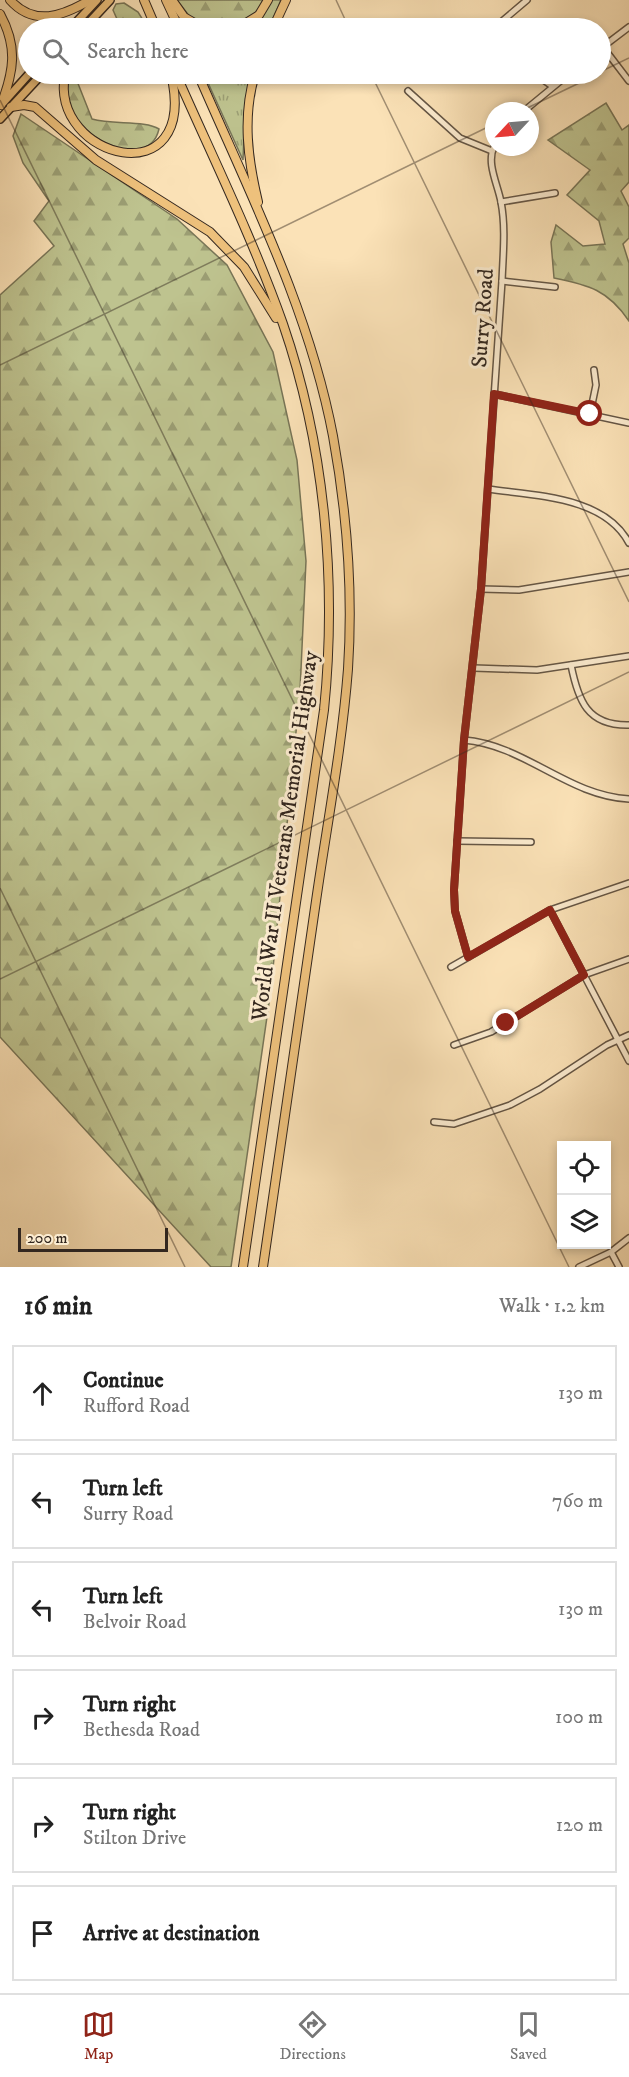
<!DOCTYPE html>
<meta charset="utf-8">
<style>
body{margin:0;font-family:"IM FELL DW Pica",serif;background:#f6f6f6;color:#222}
.controls{position:absolute;right:18px;bottom:18px;display:grid;overflow:hidden;border-radius:0px;box-shadow:0 3px 9px #0003}
.controls button{width:54px;height:54px;display:grid;place-items:center;padding:0;border:0;border-bottom:2px solid #e0e0e0;background:#fff;color:#222;font:30px sans-serif}
.compass{position:absolute;left:485px;top:102px;width:54px;height:54px;border-radius:50%;background:#fff;box-shadow:0 3px 9px #0003;rotate:244deg}
.scale{position:absolute;left:18px;bottom:15px;width:150px;box-sizing:border-box;padding-left:6px;border:3px solid #33271f;border-top:0;font-size:16px;line-height:21px;white-space:nowrap;color:#33271f;-webkit-text-stroke:4px #fcecd0;paint-order:stroke}
.stop{position:absolute;width:18px;height:18px;margin:-14px;border:4px solid #8f2418;border-radius:50%;background:#fff}
.stop.end{background:#8f2418;border-color:#fff;box-shadow:0 2px 6px #0008}
.list{margin:0;padding:0;list-style:none}
h2{display:flex;justify-content:space-between;align-items:center;height:78px;margin:0;padding:0 24px;font-size:26px}
h2 small{font-size:20px;font-weight:400;color:#767676}
.list li{display:grid;grid-template-columns:39px 1fr auto;gap:18px;align-items:center;box-sizing:border-box;height:96px;margin:0 12px 12px;padding:0 12px;border:2px solid #e0e0e0;border-radius:0px}
.list b{display:block;font-size:22px;white-space:nowrap}
.list p{margin:0;font-size:20px;white-space:nowrap;color:#767676}
.list em{font-size:20px;font-style:normal;color:#767676}
.icon{flex:none;width:33px;height:33px;fill:none;stroke:currentColor;stroke-width:2;stroke-linecap:round;stroke-linejoin:round}
.map{position:relative;flex:none;width:629px;height:1267px;overflow:hidden}
.search{position:absolute;background:#fff;box-shadow:0 3px 9px #0003;left:18px;right:18px;top:18px;height:66px;display:flex;align-items:center;gap:15px;box-sizing:border-box;padding:0 21px;border-radius:33px;color:#767676;font-size:22px}
.sheet{height:726px;background:#fff}
nav{display:flex;justify-content:space-around;align-items:center;box-sizing:border-box;height:84px;border-top:2px solid #e0e0e0;background:#fff;font-size:16px;color:#767676}
nav a{display:grid;justify-items:center;gap:3px}
nav .on{color:#8f2418}
.map>svg:first-child{display:block}
</style>
<div class="map">
<svg width="629" height="1267" viewBox="0 0 629 1267">
<defs>
<pattern id="grass-tufts" width="24" height="20" patternUnits="userSpaceOnUse" patternTransform="scale(1.5)"><rect width="24" height="20" fill="#bec38f"/><path d="M3 7l-1-3M5 7V3M7 7l1-3M15 17l-1-3M17 17v-4M19 17l1-3" fill="none" stroke="#9b9e74"/></pattern>
<pattern id="forest-firs" width="22" height="20" patternUnits="userSpaceOnUse" patternTransform="scale(1.5)"><rect width="22" height="20" fill="#bec38f"/><path d="M5 1l3.5 6h-7zM16 11l3.5 6h-7z" fill="#9b9e74"/></pattern>
</defs>
<rect width="100%" height="100%" fill="#fbe2b7"/>
<filter id="stains"><feTurbulence type="fractalNoise" baseFrequency=".00333" numOctaves="4"/><feColorMatrix values="0 0 0 0 .2 0 0 0 0 .09 0 0 0 0 .02 0 0 0 .5 -.17"/></filter>
<radialGradient id="worn" r=".72"><stop offset=".6" stop-color="#630" stop-opacity="0"/><stop offset="1" stop-color="#630" stop-opacity=".3"/></radialGradient>
<g fill="url(#grass-tufts)" stroke="#787557" stroke-width="1.5">
<path d="M272,0H281L269,28H243C257,21 264,16 272,0Z"/>
<polygon points="204,74 251,74 245,111 243,160"/>
</g>
<g fill="url(#forest-firs)" stroke="#787557" stroke-width="1.5">
<path d="M177,0H263C257,16 241,26 224,28C215,18 210,17 198,23L190,17Z"/>
<polygon points="124,3 138,12 148,28 121,28 113,10 116,4"/>
<path d="M69,81H77L92,119C113,125 145,120 159,129C147,180 51,127 69,81Z"/>
<path d="M606,103L622,130L629,125V182L621,191L629,207V238L623,244L629,263V321C608,290 589,285 554,278L551,242L556,225L583,246L605,244L599,221L567,195L590,170L548,140Z"/>
<polygon points="21,114 177,219 227,265 273,352 297,460 306,561 300,691 271,989 231,1267 211,1267 0,1037 0,295 54,246 34,221 49,201 23,163 13,136"/>
</g>
<g fill="none" stroke-linecap="round" stroke-linejoin="round">
<g stroke="#655645" stroke-width="8">
<g id="minor">
<polyline points="494,28 527,0"/>
<polyline points="603,47 629,81"/>
<polyline points="600,49 629,27"/>
<polyline points="535,74 552,86"/>
<polyline points="408,91 460,138 492,151"/>
<polyline points="524,111 569,74"/>
<polyline points="501,202 555,193"/>
<polyline points="502,281 555,287"/>
<polyline points="494,394 629,423"/>
<polyline points="590,414 596,385 594,370"/>
<path d="M488,489C535,496 604,496 629,543"/>
<polyline points="481,589 519,590 629,572"/>
<path d="M571,665C578,700 587,726 629,725"/>
<polyline points="474,668 537,670 629,656"/>
<path d="M464,740C525,745 568,796 629,799"/>
<polyline points="457,841 531,842"/>
<polyline points="550,910 629,1061"/>
<path d="M468,957L455,911L454,890L464,740L481,589L502,281C503,255 506,228 501,202C498,185 486,163 494,147"/>
<polyline points="451,967 550,910 629,883"/>
<polyline points="454,1045 491,1032 584,975 629,959"/>
<polyline points="434,1122 454,1124 510,1105 540,1089 607,1045 629,1035"/>
<polyline points="611,1252 619,1267"/>
<polyline points="579,1267 611,1252 629,1238"/>
</g>
</g>
<g stroke="#33271f" stroke-width="10">
<g id="major">
<polyline points="71,28 97,0"/>
<polyline points="84,28 110,0"/>
<polyline points="3,103 29,74"/>
<polyline points="0,119 42,74"/>
</g>
</g>
<g stroke="#33271f" stroke-width="10">
<g id="highway">
<path d="M10,0C34,27 63,16 90,0"/>
<polyline points="144,0 156,28"/>
<polyline points="166,0 179,28"/>
<polyline points="172,0 184,17 203,28"/>
<path d="M0,14C18,47 14,71 1,105"/>
<polyline points="238,28 259,15 268,0"/>
<polyline points="273,28 286,0"/>
<path d="M65,74C49,160 200,197 171,74"/>
<path d="M176,74C212,156 253,239 283,324C325,446 337,582 324,710L243,1267"/>
<path d="M198,74C249,192 309,309 333,436C347,513 353,592 348,669C342,747 327,824 316,901C298,1023 280,1145 263,1267"/>
<path d="M255,74C242,117 248,160 258,202"/>
<polyline points="11,107 24,105 35,107 96,160 210,232 244,267 276,318"/>
</g>
</g>
<use href="#minor" stroke="#fcecd0" stroke-width="5"/>
<use href="#major" stroke="#eec17c" stroke-width="7"/>
<use href="#highway" stroke="#eec17c" stroke-width="8"/>
</g>
<g fill="none" stroke-linecap="round" stroke-linejoin="round">
<polyline stroke="#8f2418" stroke-width="8" points="506,1023 584,975 550,910 468,957 455,911 454,890 464,740 481,589 494,394 590,414"/>
</g>
<path fill="none" stroke="#33271f" stroke-width="1.5" stroke-opacity="0.45" d="M336,0L349,28M600,72L629,58M371,74L629,602M0,100L569,1267M521,111L598,74M0,365L494,124M0,888L185,1267M0,979L629,672"/>
<g text-anchor="middle" dominant-baseline="central" stroke-width="6" stroke-linejoin="round" paint-order="stroke">
<g font-size="22" fill="#33271f" stroke="#fcecd0">
<text transform="translate(483 318) rotate(-86)">Surry Road</text>
<text transform="translate(285 836) rotate(-82)">World War II Veterans Memorial Highway</text>
</g>
</g>
<rect width="100%" height="100%" filter="url(#stains)"/>
<rect width="100%" height="100%" fill="url(#worn)"/>
</svg>
<div class="controls">
<button><svg class="icon" aria-label="locate" viewBox="0 0 24 24"><circle cx="12" cy="12" r="6"/><path d="M12 2v4M12 18v4M2 12h4M18 12h4"/></svg></button>
<button><svg class="icon" aria-label="layers" viewBox="0 0 24 24"><path d="M12 4l9 5-9 5-9-5zM3 14l9 5 9-5"/></svg></button>
</div>
<svg class="compass" viewBox="-18 -18 36 36"><path d="M0-13l5 13h-10z" fill="#e53935"/><path d="M0 13l5-13h-10z" fill="#767676"/></svg>
<div class="scale">200 m</div>
<div class="stop" style="left:590px;top:414px"></div>
<div class="stop end" style="left:506px;top:1023px"></div>
<div class="search"><svg class="icon" aria-label="search" viewBox="0 0 24 24"><circle cx="10" cy="10" r="6"/><path d="M15 15l6 6"/></svg>Search here</div>
</div>
<section class="sheet">
<h2>16 min<small>Walk · 1.2 km</small></h2>
<ul class="list">
<li><svg class="icon" aria-label="ahead" viewBox="0 0 24 24"><path d="M12 20V5M6 11l6-6 6 6"/></svg><div><b>Continue</b><p>Rufford Road</p></div><em>130 m</em></li>
<li><svg class="icon" aria-label="left" viewBox="0 0 24 24"><path d="M17 20v-9H6M10 6l-5 5 5 5"/></svg><div><b>Turn left</b><p>Surry Road</p></div><em>760 m</em></li>
<li><svg class="icon" aria-label="left" viewBox="0 0 24 24"><path d="M17 20v-9H6M10 6l-5 5 5 5"/></svg><div><b>Turn left</b><p>Belvoir Road</p></div><em>130 m</em></li>
<li><svg class="icon" aria-label="right" viewBox="0 0 24 24"><path d="M7 20v-9h11M14 6l5 5-5 5"/></svg><div><b>Turn right</b><p>Bethesda Road</p></div><em>100 m</em></li>
<li><svg class="icon" aria-label="right" viewBox="0 0 24 24"><path d="M7 20v-9h11M14 6l5 5-5 5"/></svg><div><b>Turn right</b><p>Stilton Drive</p></div><em>120 m</em></li>
<li><svg class="icon" aria-label="arrive" viewBox="0 0 24 24"><path d="M6 21V4h12l-3 4 3 4H6"/></svg><div><b>Arrive at destination</b></div></li>
</ul>
</section>
<nav>
<a class="on"><svg class="icon" aria-label="map" viewBox="0 0 24 24"><path d="M3 6l6-2 6 2 6-2v14l-6 2-6-2-6 2zM9 4v14M15 6v14"/></svg>Map</a>
<a><svg class="icon" aria-label="directions" viewBox="0 0 24 24"><path d="M12 3l9 9-9 9-9-9zM9 14v-3h6M13 9l2 2-2 2"/></svg>Directions</a>
<a><svg class="icon" aria-label="saved" viewBox="0 0 24 24"><path d="M7 4h10v16l-5-4-5 4z"/></svg>Saved</a>
</nav>
